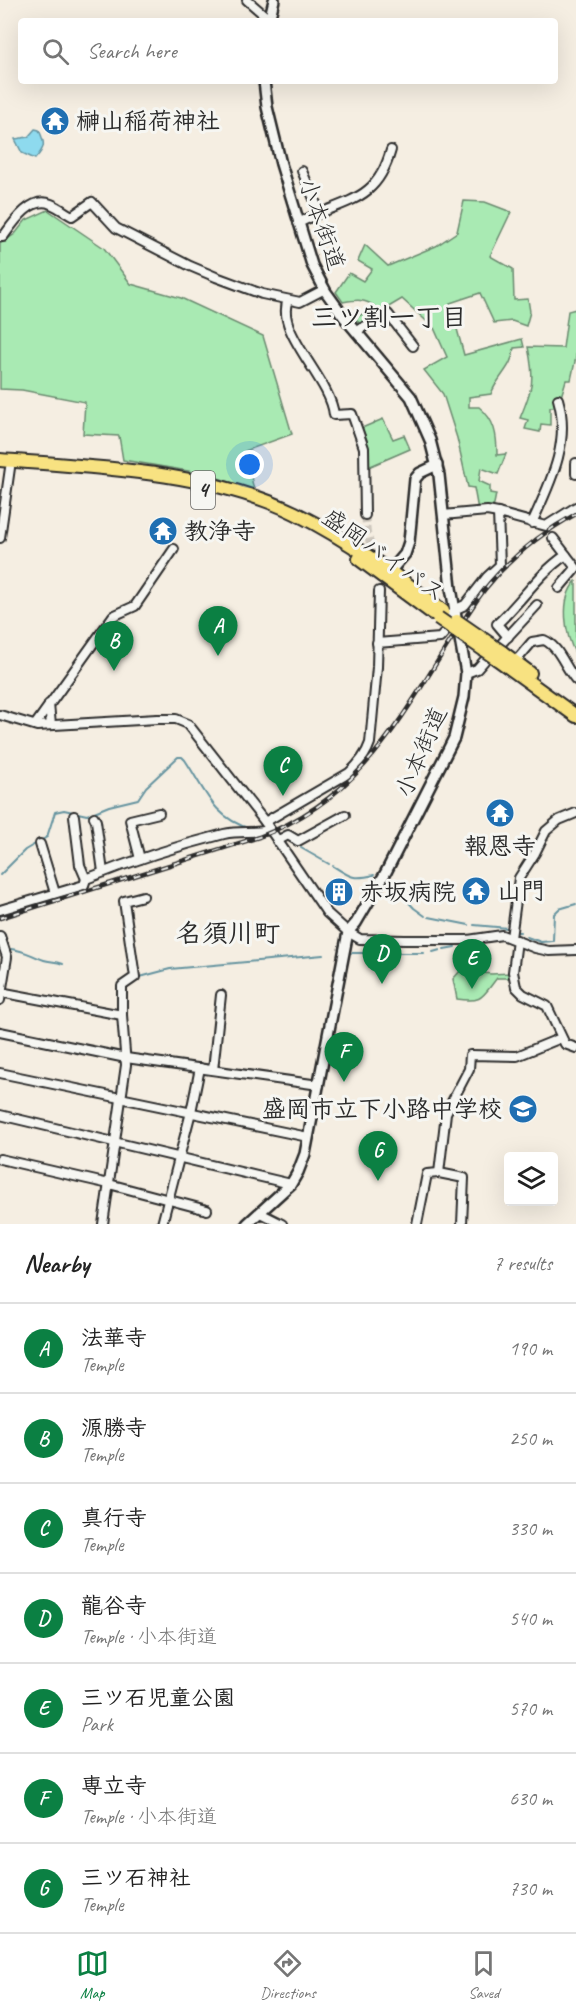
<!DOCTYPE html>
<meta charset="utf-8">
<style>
body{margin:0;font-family:Caveat,"Klee One",sans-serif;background:#f2f2f2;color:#222}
.controls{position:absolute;right:18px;bottom:18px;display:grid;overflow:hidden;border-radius:6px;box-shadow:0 6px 24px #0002}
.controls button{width:54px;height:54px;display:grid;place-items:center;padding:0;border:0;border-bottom:2px solid #e0e0e0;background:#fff;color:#222;font:30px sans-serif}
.you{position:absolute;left:250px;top:465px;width:21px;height:21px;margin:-15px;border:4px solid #fff;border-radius:50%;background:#1a73e8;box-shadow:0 0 0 9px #1a73e833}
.badge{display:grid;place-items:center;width:39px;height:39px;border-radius:50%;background:#0b8043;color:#fff;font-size:20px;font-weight:700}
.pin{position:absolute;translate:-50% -50px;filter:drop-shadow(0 2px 3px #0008)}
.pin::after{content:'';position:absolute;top:32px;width:21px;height:18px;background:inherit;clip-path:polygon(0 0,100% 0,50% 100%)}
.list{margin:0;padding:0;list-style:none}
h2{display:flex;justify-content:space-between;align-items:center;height:78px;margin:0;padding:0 24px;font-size:26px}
h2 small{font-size:20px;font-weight:400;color:#767676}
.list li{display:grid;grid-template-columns:39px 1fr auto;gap:18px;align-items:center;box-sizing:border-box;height:90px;padding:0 24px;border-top:2px solid #e0e0e0}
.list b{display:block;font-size:22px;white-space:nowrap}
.list p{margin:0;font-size:20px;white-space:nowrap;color:#767676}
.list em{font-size:20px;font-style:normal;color:#767676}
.icon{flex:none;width:33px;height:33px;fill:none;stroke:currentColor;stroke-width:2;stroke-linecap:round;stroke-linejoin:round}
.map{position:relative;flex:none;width:576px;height:1224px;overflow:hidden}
.search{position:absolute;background:#fff;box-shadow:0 6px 24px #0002;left:18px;right:18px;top:18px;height:66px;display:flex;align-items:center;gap:15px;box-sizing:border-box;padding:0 21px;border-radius:6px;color:#767676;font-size:22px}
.sheet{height:708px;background:#fff}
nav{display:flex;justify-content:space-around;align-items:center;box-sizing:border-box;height:84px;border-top:2px solid #e0e0e0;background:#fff;font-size:16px;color:#767676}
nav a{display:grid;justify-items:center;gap:3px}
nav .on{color:#0b8043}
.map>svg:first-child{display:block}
</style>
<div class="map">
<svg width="576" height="1224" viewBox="0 0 576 1224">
<rect width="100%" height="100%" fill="#f5eee2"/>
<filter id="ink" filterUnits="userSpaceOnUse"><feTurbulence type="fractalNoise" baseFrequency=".0167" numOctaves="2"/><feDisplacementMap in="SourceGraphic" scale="12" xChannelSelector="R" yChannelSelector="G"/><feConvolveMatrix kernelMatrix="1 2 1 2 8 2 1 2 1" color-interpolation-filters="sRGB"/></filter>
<g filter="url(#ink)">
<g fill="#a9eab3" stroke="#6a8a6f" stroke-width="1.5">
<path d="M464,201L485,202L511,212L490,256L513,269L514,300L528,299L530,312L526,326L512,321L494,323L480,293L450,303L464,355L522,339L524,347L514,348C513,367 497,377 491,394L469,397V407H479C495,420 497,435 497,455L506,454L498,474L481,468L479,481L490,486V493L496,494L494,504L490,507L478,510L474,488L468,487L457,438L443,394L424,370L447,357L434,328L402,299L360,324L355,318L375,307C365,298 355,300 343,302L336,292L349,273L363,281L372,269L358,261L365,245L388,266L436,246L457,232Z"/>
<polygon points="48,210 104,248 131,284 181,298 263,336 292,434 245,451 254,490 206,474 123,460 119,436 83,434 85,402 22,390 0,389 0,244 15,234 26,220"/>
<path d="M576,309V357L571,380H566L561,397H555L558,407H550V425L541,424L540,432L525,429L528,420L520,418C533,387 535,380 528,347L563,348L568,311Z"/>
<polygon points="383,419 393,439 404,435 410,449 366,468 367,440 362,428"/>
<path d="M576,581V655C565,635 559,599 576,581Z"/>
<path d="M461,970L491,974L511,973V978H497C482,997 483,1003 457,999L453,979Z"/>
</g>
<path fill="#8edaee" stroke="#6694a0" stroke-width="1.5" d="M35,129L39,130C45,143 46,147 35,159L22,153L15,139L28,137Z"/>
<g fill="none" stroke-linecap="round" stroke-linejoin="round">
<g stroke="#6694a0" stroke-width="2">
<polyline points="287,840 296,844"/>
<polyline points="301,848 329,864"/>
<path d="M333,866C350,877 353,880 374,875"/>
<path d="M0,875L25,850L47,837L55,812L64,810L87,815L109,806L138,799L146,787L178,757H182L185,760C205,790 213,818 251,829"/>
<polyline points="391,883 414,908 425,916"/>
<polyline points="429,917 469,925"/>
<polyline points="474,925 508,928"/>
<polyline points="518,932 520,932"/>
<polyline points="527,937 541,942 553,941 554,914 559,909 576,904"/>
<path d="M11,949C24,950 32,956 44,960C50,962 56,961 63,964"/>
<polyline points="444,949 455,947"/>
<polyline points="433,952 440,950"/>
<polyline points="352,953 424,953"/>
<polyline points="125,989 140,977 170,969 323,955"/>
</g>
<polyline stroke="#cdc7bd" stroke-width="8" stroke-dasharray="8 4" stroke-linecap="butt" points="365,515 367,533 375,560"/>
<g stroke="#2b2b2b" stroke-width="12">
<g id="minor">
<polyline points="247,0 269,19"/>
<path d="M320,213C358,198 379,193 391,150"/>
<polyline points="298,223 320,213 302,171"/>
<path d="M0,237H3C13,223 31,195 51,204C58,207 65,212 72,216L92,202L116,228L190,266L216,277L262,294L300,302L325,289"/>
<path d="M288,300C274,331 331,380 334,415L352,414L364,448L365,515"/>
<polyline points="356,331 388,314 413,346"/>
<polyline points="576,463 576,474"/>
<polyline points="443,515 487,511 498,513"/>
<path d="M532,523C550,483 571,443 558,399"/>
<polyline points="0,538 10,468"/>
<polyline points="559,588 576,568 566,555"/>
<path d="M508,637L497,624C522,601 538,574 566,555L553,538"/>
<polyline points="377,643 440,638 448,629 451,615 456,609 465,605 487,577 500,565 498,513 546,526 576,507"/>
<polyline points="500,645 537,605"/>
<path d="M515,662L532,642L544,640C559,646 565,668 576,680"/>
<polyline points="466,673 477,669 484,661"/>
<polyline points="49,704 51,725"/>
<polyline points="0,715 37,726 157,719 176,719 188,724 265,822 327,913 348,932 360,939 405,940 468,940 502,935 535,948 549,951 576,950"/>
<polyline points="35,725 113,616 135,606 174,549"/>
<polyline points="74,816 80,865 86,879"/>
<polyline points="94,817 96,821 103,872"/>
<path d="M265,822L349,773C359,764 366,755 370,743L377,667L379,591"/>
<polyline points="277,841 288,835 298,841 345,815"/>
<polyline points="40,844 55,893"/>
<polyline points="140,859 130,820 159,813"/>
<path d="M0,910L84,885L86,879C131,861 177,846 224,834C240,830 254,834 270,830"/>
<polyline points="0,936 7,957 0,1000"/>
<polyline points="511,938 519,878 535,853 546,831 559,820 576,813"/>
<polyline points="517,940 513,972 516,987 523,994 547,1006 565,1044 576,1048"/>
<polyline points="0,992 122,1015"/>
<polyline points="0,1032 126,1058 319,1085"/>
<polyline points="213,1070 221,995"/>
<polyline points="0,1073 308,1137"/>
<polyline points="0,1115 291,1184"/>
<polyline points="0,1159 109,1184 207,1210"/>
<polyline points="439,1173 446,1113 469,1069 470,1055 517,1056 561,1038"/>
<polyline points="260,1213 282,1224"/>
<polyline points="103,1224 126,1065 122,1015 122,986 135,977 124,901 143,896"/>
<polyline points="162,1224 191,1112 200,1068"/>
<polyline points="417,1224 427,1174 439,1173 464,1178 462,1224"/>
</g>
</g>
<g stroke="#2b2b2b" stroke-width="14">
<g id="tertiary">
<polyline points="269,21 274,0"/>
<polyline points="387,575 405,554 409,542 415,479 420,473 437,465"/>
<polyline points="247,1224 291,1184 298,1172 305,1154 348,932 356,923 386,872 454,738 464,697 466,673 451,588 439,475 430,440 411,397 344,317 326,292 312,265 281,164 267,107 264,81"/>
</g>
</g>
<g stroke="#2b2b2b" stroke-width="16">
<g id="trunk">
<path d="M0,460C95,467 208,471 295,513C349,540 396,575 443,611"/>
<polyline points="359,559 432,613"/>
<polyline points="502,652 530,673"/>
<polyline points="497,659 576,716"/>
</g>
</g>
<use href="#minor" stroke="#f6f6f2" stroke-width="8"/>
<use href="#tertiary" stroke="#f6f6f2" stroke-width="9"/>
<use href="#trunk" stroke="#f8e281" stroke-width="12"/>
<g stroke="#2b2b2b" stroke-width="4.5">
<path id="rail" d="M0,918L259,837C356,800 395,729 447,646C460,627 471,607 485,589C510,558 541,533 576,514"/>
</g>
<use href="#rail" stroke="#f6f6f2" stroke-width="2" stroke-dasharray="7" stroke-linecap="butt"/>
<g stroke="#2b2b2b" stroke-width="16" stroke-linecap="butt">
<g id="trunk-bridge">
<polyline points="438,618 497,659"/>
<polyline points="457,621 502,652"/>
</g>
</g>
<use href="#trunk-bridge" stroke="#f8e281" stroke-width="12"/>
</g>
</g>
<defs>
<g id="temple-disc" transform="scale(1.5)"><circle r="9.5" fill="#1f6fb2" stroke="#f6f6f2"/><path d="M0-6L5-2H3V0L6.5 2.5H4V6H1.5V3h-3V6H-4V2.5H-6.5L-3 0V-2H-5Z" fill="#fff"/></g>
<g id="building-disc" transform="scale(1.5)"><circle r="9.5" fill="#1f6fb2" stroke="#f6f6f2"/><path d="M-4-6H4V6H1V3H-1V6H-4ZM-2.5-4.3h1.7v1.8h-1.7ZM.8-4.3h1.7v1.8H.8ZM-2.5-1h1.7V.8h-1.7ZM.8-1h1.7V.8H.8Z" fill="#fff"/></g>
<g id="school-disc" transform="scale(1.5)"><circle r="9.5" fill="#1f6fb2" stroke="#f6f6f2"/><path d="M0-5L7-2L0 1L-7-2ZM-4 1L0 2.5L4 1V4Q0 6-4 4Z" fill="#fff"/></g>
</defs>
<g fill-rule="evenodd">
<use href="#temple-disc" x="55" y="121"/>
<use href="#temple-disc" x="163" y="531"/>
<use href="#temple-disc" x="500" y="813"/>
<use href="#temple-disc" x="476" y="891"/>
<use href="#building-disc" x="339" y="892"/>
<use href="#school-disc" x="523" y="1109"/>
</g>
<g text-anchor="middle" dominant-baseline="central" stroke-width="6" stroke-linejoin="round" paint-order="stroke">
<rect fill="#f6f6f2" stroke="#686867" stroke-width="1.5" x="191" y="471" width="24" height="38" rx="4.5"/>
<g font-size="22" font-weight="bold" fill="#2b2b2b">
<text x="203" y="490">4</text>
</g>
<g font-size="24" font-weight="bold" fill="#2b2b2b" stroke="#f6f6f2" text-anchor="start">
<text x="76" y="121">榊山稲荷神社</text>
<text x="184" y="531">教浄寺</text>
<text x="500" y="846" text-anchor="middle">報恩寺</text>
<text x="497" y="891">山門</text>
<text x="360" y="892">赤坂病院</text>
<text x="502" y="1109" text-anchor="end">盛岡市立下小路中学校</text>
</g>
<g font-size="24" fill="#2b2b2b" stroke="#f6f6f2">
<text transform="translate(322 224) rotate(71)">小本街道</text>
<text transform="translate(384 555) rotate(35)">盛岡バイパス</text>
<text transform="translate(421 752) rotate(-67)">小本街道</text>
</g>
<g font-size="26" font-weight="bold" fill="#2b2b2b" stroke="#f6f6f2">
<text x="389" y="317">三ツ割一丁目</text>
<text x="228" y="933">名須川町</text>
</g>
</g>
</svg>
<div class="controls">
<button><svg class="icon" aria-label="layers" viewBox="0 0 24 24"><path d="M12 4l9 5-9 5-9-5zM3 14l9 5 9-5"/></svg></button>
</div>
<div class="you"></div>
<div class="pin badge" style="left:218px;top:656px">A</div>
<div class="pin badge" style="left:114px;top:671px">B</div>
<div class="pin badge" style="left:283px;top:796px">C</div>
<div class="pin badge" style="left:382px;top:984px">D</div>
<div class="pin badge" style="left:472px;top:989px">E</div>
<div class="pin badge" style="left:344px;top:1082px">F</div>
<div class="pin badge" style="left:378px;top:1181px">G</div>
<div class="search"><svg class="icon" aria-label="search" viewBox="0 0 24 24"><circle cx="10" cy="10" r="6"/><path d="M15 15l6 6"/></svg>Search here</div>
</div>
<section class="sheet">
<h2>Nearby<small>7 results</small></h2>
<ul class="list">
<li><span class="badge">A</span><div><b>法華寺</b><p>Temple</p></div><em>190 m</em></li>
<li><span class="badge">B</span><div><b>源勝寺</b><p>Temple</p></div><em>250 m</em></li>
<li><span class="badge">C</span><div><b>真行寺</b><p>Temple</p></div><em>330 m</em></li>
<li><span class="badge">D</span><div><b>龍谷寺</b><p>Temple · 小本街道</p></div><em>540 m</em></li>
<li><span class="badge">E</span><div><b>三ツ石児童公園</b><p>Park</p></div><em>570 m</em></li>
<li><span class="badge">F</span><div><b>専立寺</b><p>Temple · 小本街道</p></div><em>630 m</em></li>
<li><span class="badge">G</span><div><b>三ツ石神社</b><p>Temple</p></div><em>730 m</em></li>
</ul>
</section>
<nav>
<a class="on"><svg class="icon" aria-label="map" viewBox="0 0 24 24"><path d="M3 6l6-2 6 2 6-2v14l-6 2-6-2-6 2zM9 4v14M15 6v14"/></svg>Map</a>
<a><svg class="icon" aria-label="directions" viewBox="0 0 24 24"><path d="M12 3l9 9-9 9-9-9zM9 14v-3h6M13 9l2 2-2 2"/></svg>Directions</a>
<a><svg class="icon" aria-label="saved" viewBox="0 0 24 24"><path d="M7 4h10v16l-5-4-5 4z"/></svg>Saved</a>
</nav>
